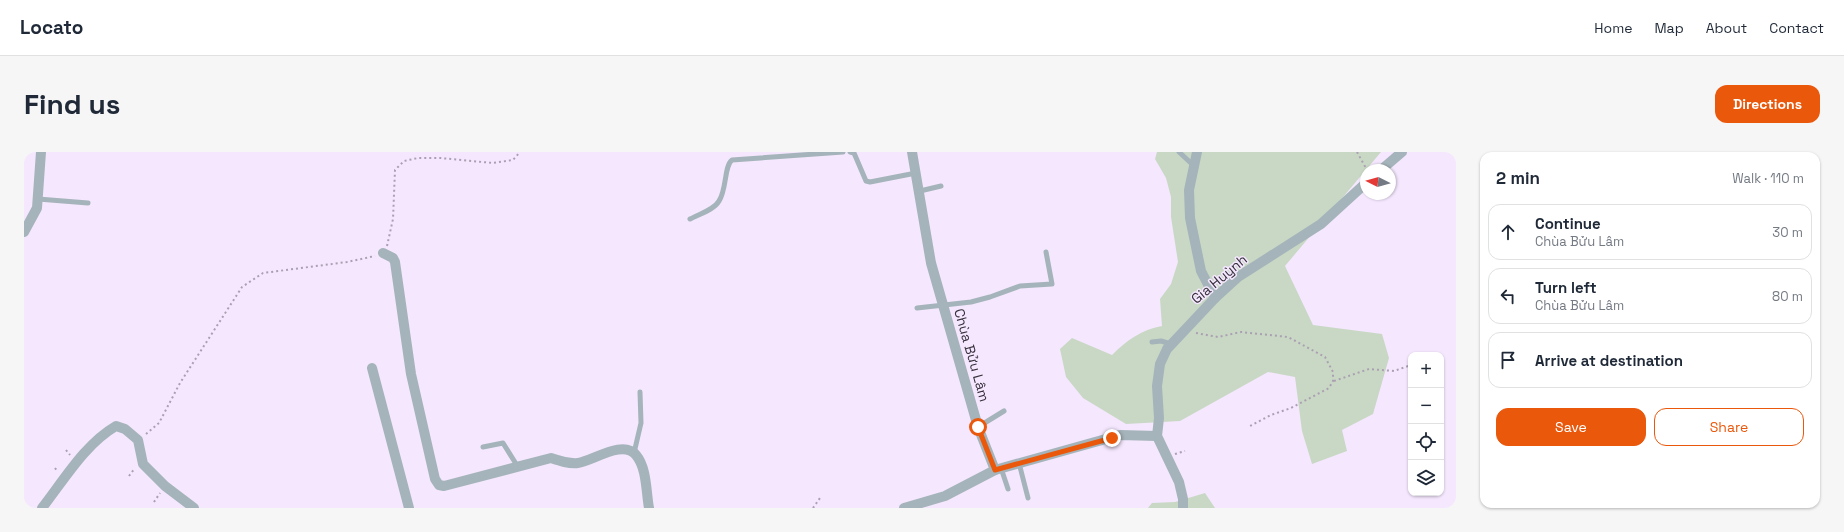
<!DOCTYPE html>
<meta charset="utf-8">
<style>
body{margin:0;font-family:"Space Grotesk",sans-serif;background:#f6f6f7;color:#1f2937}
.controls{position:absolute;right:12px;bottom:12px;display:grid;overflow:hidden;border-radius:8px;box-shadow:0 1px 3px #0004}
.controls button{width:36px;height:36px;display:grid;place-items:center;padding:0;border:0;border-bottom:1px solid #e0e1e3;background:#fff;color:#1f2937;font:20px sans-serif}
.compass{position:absolute;left:1336px;top:12px;width:36px;height:36px;border-radius:50%;background:#fff;box-shadow:0 1px 3px #0004;rotate:276deg}
.stop{position:absolute;width:12px;height:12px;margin:-9px;border:3px solid #ea580c;border-radius:50%;background:#fff}
.stop.end{background:#ea580c;border-color:#fff;box-shadow:0 1px 4px #0008}
.list{margin:0;padding:0;list-style:none}
h2{display:flex;justify-content:space-between;align-items:center;height:52px;margin:0;padding:0 16px;font-size:17px}
h2 small{font-size:13px;font-weight:400;color:#747a83}
.list li{display:grid;grid-template-columns:26px 1fr auto;gap:12px;align-items:center;box-sizing:border-box;height:56px;margin:0 8px 8px;padding:0 8px;border:1px solid #e0e1e3;border-radius:12px}
.list b{display:block;font-size:15px;white-space:nowrap}
.list p{margin:0;font-size:13px;white-space:nowrap;color:#747a83}
.list em{font-size:13px;font-style:normal;color:#747a83}
.actions{display:flex;gap:8px;padding:12px 16px}
.actions a{flex:1;padding:9px 0;border:1px solid #ea580c;border-radius:12px;text-align:center;font-size:14px;color:#ea580c}
.actions .main{background:#ea580c;color:#fff}
.icon{flex:none;width:22px;height:22px;fill:none;stroke:currentColor;stroke-width:2;stroke-linecap:round;stroke-linejoin:round}
.map{position:relative;flex:none;width:1432px;height:356px;overflow:hidden;border-radius:12px}
header{display:flex;align-items:center;gap:24px;box-sizing:border-box;height:56px;padding:0 20px;background:#fff;border-bottom:1px solid #e0e1e3}
header strong{font-size:19px}
nav{display:flex;gap:22px;margin-inline-start:auto;font-size:14px}
.intro{display:flex;align-items:center;justify-content:space-between;box-sizing:border-box;height:96px;padding:0 24px}
h1{margin:0;font-size:28px}
.button{padding:10px 18px;border-radius:12px;background:#ea580c;color:#fff;font-size:14px;font-weight:700}
main{display:flex;gap:24px;padding:0 24px}
aside{flex:1;background:#fff;border-radius:12px;box-shadow:0 1px 3px #0004}
.map>svg:first-child{display:block}
</style>
<header>
<strong>Locato</strong>
<nav><a>Home</a><a>Map</a><a>About</a><a>Contact</a></nav>
</header>
<div class="intro"><h1>Find us</h1><a class="button">Directions</a></div>
<main>
<div class="map">
<svg width="1432" height="356" viewBox="0 0 1432 356">
<rect width="100%" height="100%" fill="#f4e7fe"/>
<g fill="#c9d8c5">
<path d="M1133,0H1357L1261,114L1289,173L1358,182L1365,206L1349,262L1318,278L1323,299L1288,312L1278,279L1271,225L1244,220L1156,269L1102,272L1059,246L1042,225L1036,197L1048,186L1088,203C1103,188 1117,178 1138,174L1136,147L1147,132L1154,110L1147,65V45L1142,26L1131,7Z"/>
<polygon points="1181,341 1191,356 1124,356 1128,351 1151,350"/>
</g>
<g fill="none" stroke-linecap="round" stroke-linejoin="round">
<g stroke="#aaa0b2" stroke-width="2" stroke-dasharray="2 3" stroke-linecap="butt">
<polyline points="1333,0 1343,18"/>
<polyline points="363,94 369,67 371,18 380,9 394,6 416,6 469,11 489,8 496,0"/>
<polyline points="1172,181 1194,185 1217,180 1264,185 1301,205 1309,220 1309,229 1305,236 1267,256 1247,263 1226,274"/>
<polyline points="1310,229 1345,217 1370,219 1387,213"/>
<polyline points="122,282 135,271 156,231 218,135 239,121 323,110 351,104"/>
<polyline points="42,298 46,303"/>
<polyline points="1151,302 1161,299"/>
<polyline points="31,316 34,320"/>
<polyline points="105,324 111,316"/>
<polyline points="130,350 136,341"/>
<polyline points="789,356 796,346"/>
</g>
<g stroke="#a5b4ba" stroke-width="5">
<polyline points="826,0 830,1 842,29 846,30 892,21"/>
<polyline points="1155,0 1169,13"/>
<polyline points="896,39 917,34"/>
<polyline points="14,47 64,51"/>
<path d="M666,67C675,62 690,58 695,49C703,37 700,14 708,8L819,0"/>
<polyline points="893,156 947,150 966,145 996,134 1028,132 1022,100"/>
<polyline points="1128,190 1137,189 1147,192"/>
<polyline points="954,275 980,259"/>
<polyline points="459,295 479,291 494,315"/>
<polyline points="610,301 617,271 616,240"/>
<polyline points="995,311 1004,346"/>
<polyline points="977,316 984,337"/>
</g>
<g stroke="#a5b4ba" stroke-width="10">
<polyline points="888,0 907,111 954,275 971,318 1096,283 1133,284"/>
<polyline points="1173,0 1165,38 1166,66 1177,119 1191,146"/>
<polyline points="1357,18 1378,0"/>
<polyline points="0,80 13,56 17,0"/>
<path d="M359,101L369,106L371,110L387,222L411,327L415,333L420,334L527,306C536,309 545,312 554,311C569,309 599,287 612,303C623,316 622,340 625,356"/>
<polyline points="348,216 385,356"/>
<path d="M18,356C40,328 61,292 92,274L101,277L114,288L119,312L141,334L170,356"/>
<polyline points="880,356 921,344 971,318"/>
<polyline points="1159,356 1159,347 1155,330 1133,284 1135,266 1133,234 1136,212 1143,197 1191,146 1214,125 1297,72 1342,31"/>
</g>
</g>
<g fill="none" stroke-linecap="round" stroke-linejoin="round">
<polyline stroke="#ea580c" stroke-width="5" points="954,275 971,318 1088,286"/>
</g>
<g text-anchor="middle" dominant-baseline="central" stroke-width="3" stroke-linejoin="round" paint-order="stroke">
<g font-size="14" fill="#36303b" stroke="#f4e7fe">
<text transform="translate(1195 127) rotate(-40)">Gia Huỳnh</text>
<text transform="translate(948 203) rotate(74)">Chùa Bửu Lâm</text>
</g>
</g>
</svg>
<div class="controls">
<button>+</button>
<button>−</button>
<button><svg class="icon" aria-label="locate" viewBox="0 0 24 24"><circle cx="12" cy="12" r="6"/><path d="M12 2v4M12 18v4M2 12h4M18 12h4"/></svg></button>
<button><svg class="icon" aria-label="layers" viewBox="0 0 24 24"><path d="M12 4l9 5-9 5-9-5zM3 14l9 5 9-5"/></svg></button>
</div>
<svg class="compass" viewBox="-18 -18 36 36"><path d="M0-13l5 13h-10z" fill="#e53935"/><path d="M0 13l5-13h-10z" fill="#747a83"/></svg>
<div class="stop" style="left:954px;top:275px"></div>
<div class="stop end" style="left:1088px;top:286px"></div>
</div>
<aside>
<h2>2 min<small>Walk · 110 m</small></h2>
<ul class="list">
<li><svg class="icon" aria-label="ahead" viewBox="0 0 24 24"><path d="M12 20V5M6 11l6-6 6 6"/></svg><div><b>Continue</b><p>Chùa Bửu Lâm</p></div><em>30 m</em></li>
<li><svg class="icon" aria-label="left" viewBox="0 0 24 24"><path d="M17 20v-9H6M10 6l-5 5 5 5"/></svg><div><b>Turn left</b><p>Chùa Bửu Lâm</p></div><em>80 m</em></li>
<li><svg class="icon" aria-label="arrive" viewBox="0 0 24 24"><path d="M6 21V4h12l-3 4 3 4H6"/></svg><div><b>Arrive at destination</b></div></li>
</ul>
<div class="actions"><a class="main">Save</a><a>Share</a></div>
</aside>
</main>
